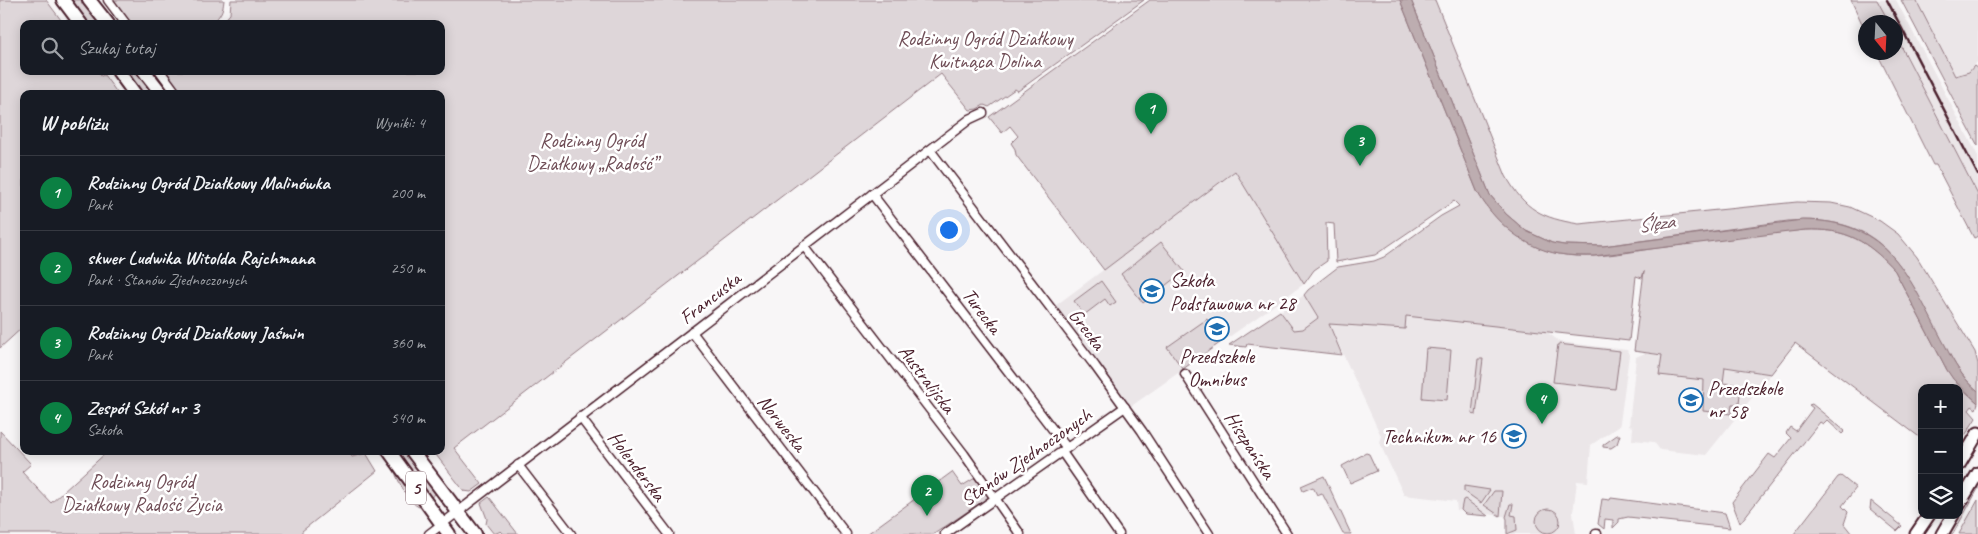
<!DOCTYPE html>
<html lang="pl">
<meta charset="utf-8">
<style>
body{margin:0;font-family:Caveat,sans-serif;background:#20242c;color:#f1f3f6}
.controls{position:absolute;right:15px;bottom:15px;display:grid;overflow:hidden;border-radius:10px;box-shadow:0 2px 12px #0003}
.controls button{width:45px;height:45px;display:grid;place-items:center;padding:0;border:0;border-bottom:1px solid #363941;background:#171b24;color:#f1f3f6;font:25px sans-serif}
.compass{position:absolute;left:1858px;top:15px;width:45px;height:45px;border-radius:50%;background:#171b24;box-shadow:0 2px 12px #0003;rotate:162deg}
.you{position:absolute;left:948px;top:229px;width:18px;height:18px;margin:-12px;border:4px solid #fff;border-radius:50%;background:#1a73e8;box-shadow:0 0 0 8px #1a73e833}
.badge{display:grid;place-items:center;width:32px;height:32px;border-radius:50%;background:#0b8043;color:#fff;font-size:16px;font-weight:700}
.pin{position:absolute;translate:-50% -41px;filter:drop-shadow(0 1px 2px #0008)}
.pin::after{content:'';position:absolute;top:26px;width:18px;height:15px;background:inherit;clip-path:polygon(0 0,100% 0,50% 100%)}
.list{margin:0;padding:0;list-style:none}
h2{display:flex;justify-content:space-between;align-items:center;height:65px;margin:0;padding:0 20px;font-size:21px}
h2 small{font-size:16px;font-weight:400;color:#9ea1a6}
.list li{display:grid;grid-template-columns:32px 1fr auto;gap:15px;align-items:center;box-sizing:border-box;height:75px;padding:0 20px;border-top:1px solid #363941}
.list b{display:block;font-size:19px;white-space:nowrap}
.list p{margin:0;font-size:16px;white-space:nowrap;color:#9ea1a6}
.list em{font-size:16px;font-style:normal;color:#9ea1a6}
.icon{flex:none;width:28px;height:28px;fill:none;stroke:currentColor;stroke-width:2;stroke-linecap:round;stroke-linejoin:round}
.map{position:relative;flex:none;width:1978px;height:534px;overflow:hidden}
.search{position:absolute;background:#171b24;box-shadow:0 2px 12px #0003;left:20px;top:20px;width:425px;height:55px;display:flex;align-items:center;gap:12px;box-sizing:border-box;padding:0 18px;border-radius:10px;color:#9ea1a6;font-size:19px}
.panel{position:absolute;background:#171b24;box-shadow:0 2px 12px #0003;left:20px;top:90px;width:425px;height:365px;border-radius:10px}
.map>svg:first-child{display:block}
</style>
<div class="map">
<svg width="1978" height="534" viewBox="0 0 1978 534">
<rect width="100%" height="100%" fill="#f8f6f7"/>
<filter id="ink" filterUnits="userSpaceOnUse"><feTurbulence type="fractalNoise" baseFrequency=".02" numOctaves="2"/><feDisplacementMap in="SourceGraphic" scale="10" xChannelSelector="R" yChannelSelector="G"/><feConvolveMatrix kernelMatrix="1 2 1 2 8 2 1 2 1" color-interpolation-filters="sRGB"/></filter>
<g filter="url(#ink)">
<g fill="#ebe6e8">
<polygon points="1877,0 1896,0 1978,156 1978,195 1896,36 1896,22 1889,22"/>
<polygon points="1916,0 1978,0 1978,61 1969,72 1955,76"/>
<polygon points="1236,171 1304,284 1130,407 1055,306"/>
<polygon points="1304,295 1318,318 1303,330 1294,331 1281,311"/>
<polygon points="1406,316 1547,332 1560,342 1627,350 1629,355 1620,423 1619,426 1591,445 1588,482 1577,481 1573,513 1576,534 1512,534 1510,517 1457,510 1456,501 1404,495 1379,442 1381,436 1329,324 1404,329"/>
<polygon points="1645,353 1662,355 1723,365 1724,367 1771,374 1706,455 1660,450 1654,442 1632,440 1633,427 1629,426 1636,357"/>
</g>
<g fill="#ded6d9" stroke="#947a82">
<polygon points="0,0 46,0 64,24 24,24 24,71 101,71 99,74 101,76 104,75 118,94 24,94 24,326 0,348"/>
<polygon points="69,0 84,0 101,24 87,24"/>
<path d="M113,0H224C223,12 220,16 211,24H131Z"/>
<polygon points="231,0 1144,0 1018,91 1015,89 989,107 984,105 977,109 970,110 941,74 454,448 482,484 471,492 464,491 433,451 441,451 441,94 182,94 164,71 441,71 441,24 221,24 230,14"/>
<path d="M1150,0H1400L1477,191C1492,218 1518,242 1548,251C1582,262 1622,253 1657,248C1706,242 1755,234 1805,230C1846,228 1868,241 1895,271L1947,370L1958,385L1978,403L1976,409L1972,406L1969,410L1976,418L1959,445V388H1922V439L1795,343L1771,374L1725,367L1723,383L1741,385L1739,404H1732L1731,414L1703,411L1704,380L1659,375L1662,355L1634,351L1644,271L1642,278L1636,276L1629,341L1406,316L1405,329L1329,324L1342,355L1247,344L1246,347L1229,345L1280,311L1294,330L1303,329L1318,318L1304,295L1308,290L1338,267L1374,261L1384,257L1441,216L1459,206L1454,201L1375,255L1336,262L1334,224L1326,223L1327,261L1314,270L1304,284L1235,171L1104,270L1016,155L1015,149L1011,143L1018,136L1010,126L1002,133L989,117Z"/>
<path d="M1411,0H1435L1506,176C1525,210 1542,218 1579,224L1797,202L1831,203L1850,207L1880,221L1898,234L1917,257L1975,352L1978,364V391C1960,376 1950,356 1939,335C1901,262 1882,214 1788,221L1603,246L1564,245L1552,243L1526,231L1506,214L1490,195Z"/>
<polygon points="1851,0 1877,0 1889,22 1866,22 1865,30"/>
<polygon points="1901,0 1916,0 1955,76 1969,72 1974,66 1978,69 1978,146"/>
<polygon points="1896,36 1978,195 1978,236 1974,238 1936,165 1933,165 1877,53 1896,52"/>
<polygon points="138,71 156,94 141,94 129,78"/>
<polygon points="1161,242 1184,271 1143,303 1121,274"/>
<polygon points="1101,281 1116,302 1110,306 1105,299 1084,315 1074,301"/>
<polygon points="1207,319 1224,340 1183,369 1167,347"/>
<polygon points="1558,344 1620,351 1615,389 1553,382"/>
<polygon points="1426,348 1451,350 1447,400 1422,398"/>
<polygon points="1478,359 1483,359 1476,415 1472,414"/>
<polygon points="1812,404 1845,431 1842,434 1827,420 1823,424 1820,422 1740,523 1732,502 1769,454 1775,458 1791,438 1786,433 1790,427 1796,431 1813,408 1809,405"/>
<polygon points="0,431 31,464 22,472 51,503 108,451 347,451 352,457 366,453 377,471 302,531 302,534 0,534"/>
<polygon points="1617,435 1620,435 1617,444 1611,448 1603,447 1603,445"/>
<polygon points="396,451 406,451 437,493 431,497"/>
<polygon points="1366,453 1369,454 1377,471 1350,483 1342,466"/>
<path d="M394,470L421,506L419,507C409,503 398,481 394,470Z"/>
<polygon points="952,472 962,486 975,478 989,497 934,534 867,534"/>
<polygon points="1324,476 1351,534 1343,534 1322,493 1317,495 1313,487 1303,491 1301,486"/>
<polygon points="1841,476 1856,488 1842,506 1848,512 1844,524 1852,534 1794,534 1838,477"/>
<polygon points="1978,482 1978,489 1953,534 1948,534"/>
<polygon points="1464,486 1490,490 1481,503 1464,491"/>
<polygon points="1494,491 1502,491 1500,516 1484,505"/>
<polygon points="489,497 490,498 518,534 504,534 501,531 494,534 486,524 487,519 481,503"/>
<polygon points="1611,498 1725,513 1730,528 1628,517 1619,519 1619,522 1613,528 1613,520 1605,519 1604,529 1598,524 1602,499 1610,500"/>
<polygon points="1465,499 1488,516 1465,514 1461,510 1463,500"/>
<polygon points="1978,500 1978,534 1959,534"/>
<polygon points="1871,501 1902,526 1897,531 1870,509"/>
<polygon points="1510,504 1513,504 1511,515 1516,516 1517,530 1507,534 1507,519 1506,517"/>
<circle cx="1548" cy="521" r="12"/>
</g>
<path fill="#bdadb0" stroke="#8f747b" d="M1400,0H1411L1490,195L1506,214L1526,231L1552,243L1564,245L1603,246L1802,220C1891,220 1908,277 1945,345C1954,363 1962,378 1978,391V403L1953,379L1947,370L1895,271C1868,241 1846,228 1805,230L1594,256C1582,256 1570,256 1559,254C1524,248 1493,221 1477,191Z"/>
<g fill="none" stroke-linecap="round" stroke-linejoin="round">
<g stroke="#4a1f2b" stroke-width="11">
<g id="minor">
<polyline points="108,0 126,24"/>
<polyline points="160,71 177,94"/>
<polyline points="930,150 1095,366 1142,431 1209,534"/>
<polyline points="872,194 1067,448"/>
<polyline points="804,246 964,454 1020,534"/>
<polyline points="692,332 846,534"/>
<polyline points="1185,374 1287,534"/>
<polyline points="580,417 669,534"/>
<polyline points="1062,452 1119,534"/>
<polyline points="518,465 571,534"/>
<polyline points="429,534 970,119 983,113"/>
<polyline points="945,534 1125,407"/>
<polyline points="1596,534 1597,534"/>
</g>
</g>
<g stroke="#4a1f2b" stroke-width="15">
<g id="secondary">
<polyline points="1959,465 1978,433"/>
<polyline points="1959,505 1978,473"/>
<polyline points="1916,534 1929,515"/>
<polyline points="1942,534 1953,515"/>
</g>
</g>
<g stroke="#4a1f2b" stroke-width="16">
<g id="primary">
<polyline points="63,0 81,24"/>
<polyline points="89,0 108,24"/>
<polyline points="118,71 135,94"/>
<polyline points="144,71 162,94"/>
<polyline points="389,451 449,534"/>
<polyline points="412,451 475,534"/>
</g>
</g>
<use href="#minor" stroke="#fff" stroke-width="8"/>
<use href="#secondary" stroke="#fff" stroke-width="11"/>
<use href="#primary" stroke="#fff" stroke-width="12"/>
<polyline stroke="#4a1f2b" stroke-width="2.5" points="1887,0 1978,175"/>
</g>
</g>
<defs>
<g id="school-ring" transform="scale(1.25)"><circle r="9.5" fill="#fff" stroke="#1f6fb2" stroke-width="1.5"/><path d="M0-5L7-2L0 1L-7-2ZM-4 1L0 2.5L4 1V4Q0 6-4 4Z" fill="#1f6fb2"/></g>
</defs>
<g fill-rule="evenodd">
<use href="#school-ring" x="1152" y="291"/>
<use href="#school-ring" x="1217" y="329"/>
<use href="#school-ring" x="1691" y="400"/>
<use href="#school-ring" x="1514" y="436"/>
</g>
<g text-anchor="middle" dominant-baseline="central" stroke-width="5" stroke-linejoin="round" paint-order="stroke">
<rect fill="#fff" stroke="#80626b" stroke-width="1" x="406" y="471.5" width="20" height="33" rx="4"/>
<g font-size="19" font-weight="bold" fill="#4a1f2b">
<text x="416" y="488">5</text>
</g>
<g font-size="20" fill="#6f4d56" stroke="#fff">
<text x="985" y="38">Rodzinny Ogród Działkowy<tspan x="985" dy="23">Kwitnąca Dolina</tspan></text>
<text x="592" y="140">Rodzinny Ogród<tspan x="592" dy="23">Działkowy „Radość”</tspan></text>
<text x="142" y="481">Rodzinny Ogród<tspan x="142" dy="23">Działkowy Radość Życia</tspan></text>
</g>
<g font-size="20" fill="#4a1f2b" stroke="#fff" text-anchor="start">
<text x="1170" y="280">Szkoła<tspan x="1170" dy="23">Podstawowa nr 28</tspan></text>
<text x="1217" y="356" text-anchor="middle">Przedszkole<tspan x="1217" dy="23">Omnibus</tspan></text>
<text x="1708" y="388">Przedszkole<tspan x="1708" dy="23">nr 58</tspan></text>
<text x="1496" y="436" text-anchor="end">Technikum nr 16</text>
</g>
<g font-size="20" fill="#4a1f2b" stroke="#fff">
<text transform="translate(710 298) rotate(-38)">Francuska</text>
<text transform="translate(982 311) rotate(53)">Turecka</text>
<text transform="translate(1087 329) rotate(53)">Grecka</text>
<text transform="translate(927 379) rotate(53)">Australijska</text>
<text transform="translate(782 423) rotate(52)">Norweska</text>
<text transform="translate(1250 445) rotate(57)">Hiszpańska</text>
<text transform="translate(1026 457) rotate(-35)">Stanów Zjednoczonych</text>
<text transform="translate(637 466) rotate(53)">Holenderska</text>
</g>
<g font-size="21" font-style="italic" fill="#72515a" stroke="#fff">
<text transform="translate(1656 223) rotate(-7)">Ślęza</text>
</g>
</g>
</svg>
<div class="controls">
<button>+</button>
<button>−</button>
<button><svg class="icon" aria-label="layers" viewBox="0 0 24 24"><path d="M12 4l9 5-9 5-9-5zM3 14l9 5 9-5"/></svg></button>
</div>
<svg class="compass" viewBox="-18 -18 36 36"><path d="M0-13l5 13h-10z" fill="#e53935"/><path d="M0 13l5-13h-10z" fill="#9ea1a6"/></svg>
<div class="you"></div>
<div class="pin badge" style="left:1151px;top:134px">1</div>
<div class="pin badge" style="left:927px;top:516px">2</div>
<div class="pin badge" style="left:1360px;top:166px">3</div>
<div class="pin badge" style="left:1542px;top:424px">4</div>
<div class="search"><svg class="icon" aria-label="search" viewBox="0 0 24 24"><circle cx="10" cy="10" r="6"/><path d="M15 15l6 6"/></svg>Szukaj tutaj</div>
<section class="panel">
<h2>W pobliżu<small>Wyniki: 4</small></h2>
<ul class="list">
<li><span class="badge">1</span><div><b>Rodzinny Ogród Działkowy Malinówka</b><p>Park</p></div><em>200 m</em></li>
<li><span class="badge">2</span><div><b>skwer Ludwika Witolda Rajchmana</b><p>Park · Stanów Zjednoczonych</p></div><em>250 m</em></li>
<li><span class="badge">3</span><div><b>Rodzinny Ogród Działkowy Jaśmin</b><p>Park</p></div><em>360 m</em></li>
<li><span class="badge">4</span><div><b>Zespół Szkół nr 3</b><p>Szkoła</p></div><em>540 m</em></li>
</ul>
</section>
</div>
